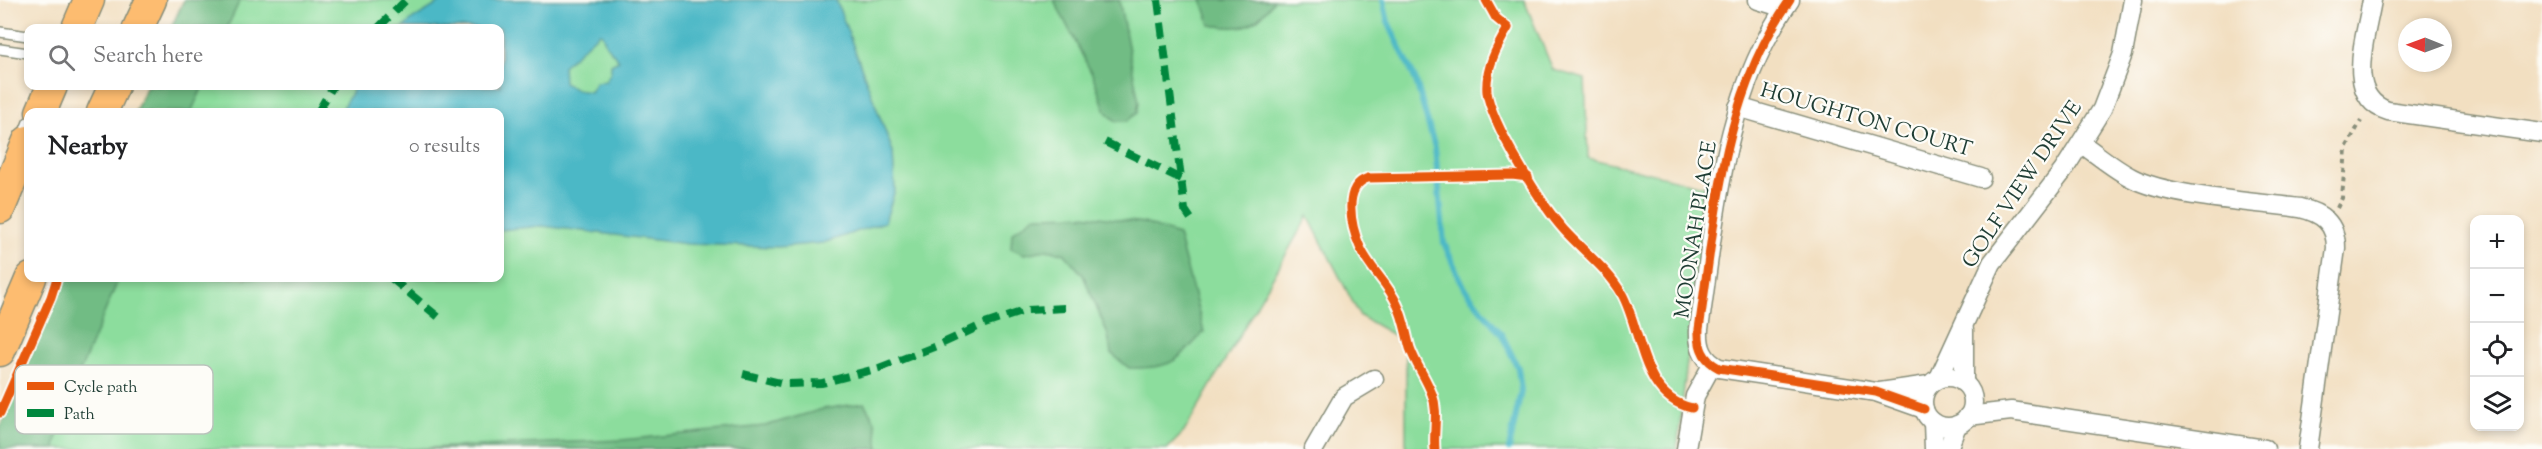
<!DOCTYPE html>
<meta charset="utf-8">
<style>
body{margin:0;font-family:"Sorts Mill Goudy",serif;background:#f6f6f6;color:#202124}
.controls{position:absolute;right:18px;bottom:18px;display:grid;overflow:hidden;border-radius:12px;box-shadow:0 3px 9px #0003}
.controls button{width:54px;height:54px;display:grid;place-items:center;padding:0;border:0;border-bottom:2px solid #e0e0e0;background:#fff;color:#202124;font:30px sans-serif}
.compass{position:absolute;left:2398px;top:18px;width:54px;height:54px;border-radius:50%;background:#fff;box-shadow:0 3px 9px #0003;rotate:271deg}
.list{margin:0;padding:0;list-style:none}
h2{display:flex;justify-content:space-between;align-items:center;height:78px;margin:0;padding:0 24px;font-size:26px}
h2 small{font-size:20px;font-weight:400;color:#757577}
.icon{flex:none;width:33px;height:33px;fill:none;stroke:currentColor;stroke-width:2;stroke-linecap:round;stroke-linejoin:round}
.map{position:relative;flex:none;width:2542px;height:449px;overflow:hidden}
.search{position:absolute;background:#fff;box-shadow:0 3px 9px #0003;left:24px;top:24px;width:480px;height:66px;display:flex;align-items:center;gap:15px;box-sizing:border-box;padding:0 21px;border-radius:12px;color:#757577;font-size:22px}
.panel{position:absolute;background:#fff;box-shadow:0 3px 9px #0003;left:24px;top:108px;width:480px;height:174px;border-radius:12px}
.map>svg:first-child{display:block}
</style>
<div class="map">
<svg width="2542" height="449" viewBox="0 0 2542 449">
<rect width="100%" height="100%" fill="#fdfcf7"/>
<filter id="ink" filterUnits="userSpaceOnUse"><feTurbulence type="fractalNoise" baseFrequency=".0167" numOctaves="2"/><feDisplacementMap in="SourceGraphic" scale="12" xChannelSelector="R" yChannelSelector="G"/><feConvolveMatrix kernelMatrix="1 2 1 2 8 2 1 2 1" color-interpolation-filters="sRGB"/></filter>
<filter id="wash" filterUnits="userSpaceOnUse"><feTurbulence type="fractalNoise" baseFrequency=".008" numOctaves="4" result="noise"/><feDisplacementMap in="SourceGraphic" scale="24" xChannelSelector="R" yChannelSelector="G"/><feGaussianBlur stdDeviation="1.35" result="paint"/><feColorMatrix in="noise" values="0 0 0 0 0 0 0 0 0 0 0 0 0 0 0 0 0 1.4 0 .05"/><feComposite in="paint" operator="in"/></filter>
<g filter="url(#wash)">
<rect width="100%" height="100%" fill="#f2dfc1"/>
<polygon fill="#8cdd9d" stroke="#568d68" stroke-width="1.5" points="184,0 1524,0 1553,70 1585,79 1588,158 1707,187 1677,449 1406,449 1406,342 1360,316 1308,216 1184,432 1167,449 0,449 0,427 64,278 500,278 500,112 135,112 147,86 500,86 500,28 171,28"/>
<g fill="#71bc84" stroke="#487c5c" stroke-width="1.5">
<polygon points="184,0 240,0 227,28 171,28"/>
<polygon points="1054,0 1119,0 1139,102 1137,113 1127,121 1116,121 1106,112 1093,76"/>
<path d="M1202,0H1274C1254,29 1243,30 1210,25Z"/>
<polygon points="147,86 203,86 191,112 135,112"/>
<path d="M1084,215L1144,223L1178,235L1204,332C1176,362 1171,369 1129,368L1111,353L1108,335L1083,275L1064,253L1046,250L1024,254L1011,248L1012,233L1035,216Z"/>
<polygon points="64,278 119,278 60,419 55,449 0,449 0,427"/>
<polygon points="864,403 875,421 879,449 406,449 622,440 765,426 823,409"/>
</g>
<path fill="#4bb8c6" stroke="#357a7d" stroke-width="1.5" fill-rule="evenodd" d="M444,0H836L893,152L895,190L885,222L823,243L778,247L687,244L542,226L500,230V112H340L355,86H500V28H403L413,19ZM599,33L602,34L606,45L619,60L611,64V71L606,81L596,82L590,92L577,90L564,83L563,66Z"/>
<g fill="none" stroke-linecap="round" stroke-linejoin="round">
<polyline stroke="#4bb8c6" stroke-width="6" points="1383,0 1388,22 1416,81 1435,148 1444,243 1464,288 1502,335 1518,368 1521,391 1509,449"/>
</g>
</g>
<g filter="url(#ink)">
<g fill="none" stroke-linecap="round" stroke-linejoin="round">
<g stroke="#888e7a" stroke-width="12">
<g id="lane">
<polyline points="0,32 28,36"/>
<polyline points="0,49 28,53"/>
<polyline points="22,137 28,122"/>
</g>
</g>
<g stroke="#888e7a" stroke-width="21">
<g id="street">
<polyline points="1758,0 1784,8"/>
<path d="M1790,0C1722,97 1716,216 1699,329C1698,347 1703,360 1719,368L1876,392L1924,409"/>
<path d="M2372,0C2367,34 2343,97 2388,111L2542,133"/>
<polyline points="1738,107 1981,178"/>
<path d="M2082,144C2098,155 2114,169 2132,178C2168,197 2256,202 2300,208C2322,213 2336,223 2336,248L2308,449"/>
<circle cx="1948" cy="402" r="25"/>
<polyline points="1939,378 1992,263 2063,171 2102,109 2123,54 2133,0"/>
<polyline points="1964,383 1964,330"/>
<polyline points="1880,392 1929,385"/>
<polyline points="1968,416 2011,411 2265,449"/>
<polyline points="1933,422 1934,449"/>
<polyline points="1314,449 1344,397 1374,379"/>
<polyline points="1686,449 1695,396 1712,365"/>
<polyline points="1948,449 1957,425"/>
</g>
</g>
<g stroke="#888e7a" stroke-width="33">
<g id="primary">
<polyline points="77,28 89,0"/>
<polyline points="138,28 151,0"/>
<polyline points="41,112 52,86"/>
<polyline points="102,112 114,86"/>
<polyline points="0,208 28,141"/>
<polyline points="0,351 31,278"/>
</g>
</g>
<polyline stroke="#888e7a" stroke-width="4" stroke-dasharray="4.5 4.5" stroke-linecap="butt" points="2337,208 2342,198 2346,148 2361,121"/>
<use href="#lane" stroke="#fff" stroke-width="9"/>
<use href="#street" stroke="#fff" stroke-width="18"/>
<use href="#primary" stroke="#fdbc70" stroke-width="30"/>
<g stroke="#00873e" stroke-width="8" stroke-dasharray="15 8" stroke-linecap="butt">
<polyline points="1158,0 1185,210 1191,219"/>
<polyline points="378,28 406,0"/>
<polyline points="318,112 333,86"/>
<polyline points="1105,142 1181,179"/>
<polyline points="391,278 442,320"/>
<polyline points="743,374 784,384 822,383 879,368 939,345 982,325 1027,310 1065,308"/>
</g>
<g stroke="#fdfcf7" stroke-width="13">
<g id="cycleway">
<path d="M1486,0L1496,18L1508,28C1497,46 1485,69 1487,92C1491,123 1542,206 1564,230C1584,252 1607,268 1622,294C1643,333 1640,396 1692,408"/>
<path d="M1790,0C1722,97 1716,216 1699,329C1698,347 1703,360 1719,368L1876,392L1924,409"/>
<polyline points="0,413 51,297 57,278"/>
<path d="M1435,449C1433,431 1439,412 1432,394C1426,378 1416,365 1410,348C1406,334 1404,318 1397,304C1388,283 1369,268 1360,247C1351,227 1342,186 1368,178L1512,175L1528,177"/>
</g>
</g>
<use href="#cycleway" stroke="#e8590c" stroke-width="9"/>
</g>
</g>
<g text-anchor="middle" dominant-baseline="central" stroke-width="4.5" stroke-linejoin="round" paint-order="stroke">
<g font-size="21" fill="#1f3d34" stroke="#fdfcf7">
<text transform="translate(1866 121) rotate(16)">HOUGHTON COURT</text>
<text transform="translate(2023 185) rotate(-56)">GOLF VIEW DRIVE</text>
<text transform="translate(1697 230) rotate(-81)">MOONAH PLACE</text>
</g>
</g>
<rect x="15" y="365" width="198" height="69" rx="9" fill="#fdfcf7" stroke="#bac3bc" stroke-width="1.5"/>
<rect x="27" y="382" width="27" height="8" fill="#e8590c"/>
<rect x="27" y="409" width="27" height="8" fill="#00873e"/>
<g font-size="16" fill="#1f3d34">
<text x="64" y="392">Cycle path</text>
<text x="64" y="419">Path</text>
</g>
</svg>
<div class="controls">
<button>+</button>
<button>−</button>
<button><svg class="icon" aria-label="locate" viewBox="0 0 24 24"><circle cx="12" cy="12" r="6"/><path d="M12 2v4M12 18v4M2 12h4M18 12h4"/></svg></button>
<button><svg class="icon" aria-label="layers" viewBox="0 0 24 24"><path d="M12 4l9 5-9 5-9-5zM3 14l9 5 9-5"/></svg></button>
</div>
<svg class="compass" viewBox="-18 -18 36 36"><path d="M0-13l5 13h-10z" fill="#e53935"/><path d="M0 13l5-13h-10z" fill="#757577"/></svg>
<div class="search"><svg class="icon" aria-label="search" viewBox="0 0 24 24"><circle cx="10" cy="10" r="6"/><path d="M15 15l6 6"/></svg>Search here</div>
<section class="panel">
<h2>Nearby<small>0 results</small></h2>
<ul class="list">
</ul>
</section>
</div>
